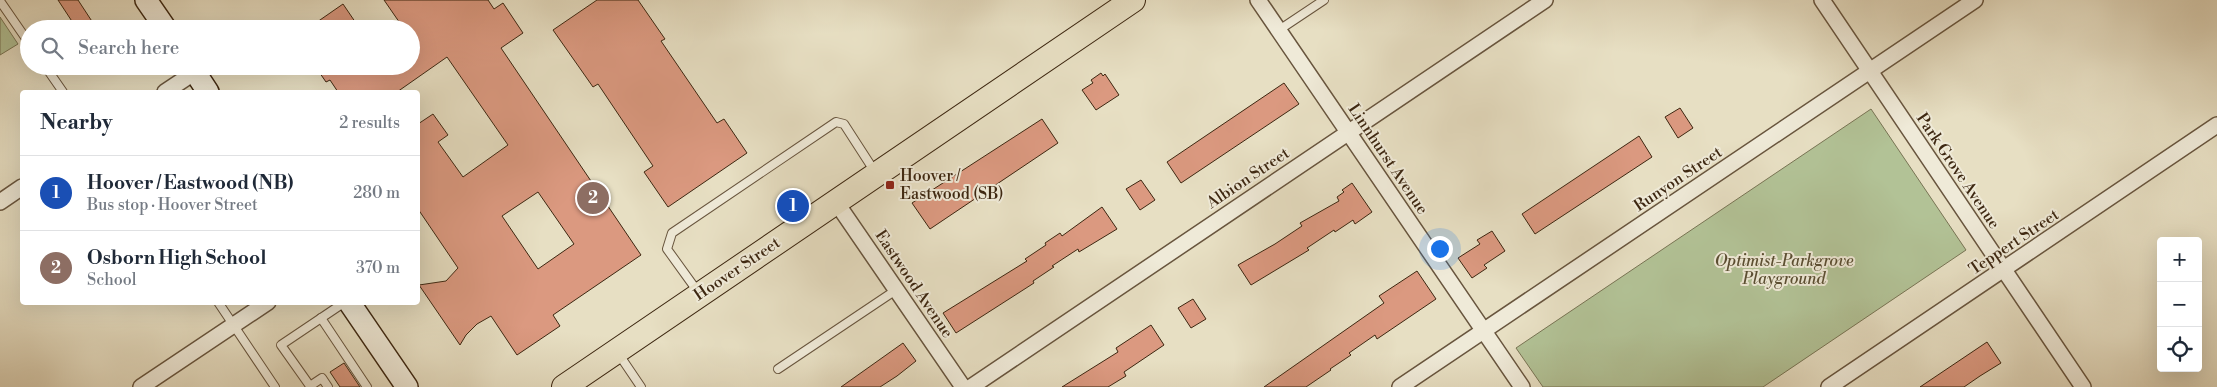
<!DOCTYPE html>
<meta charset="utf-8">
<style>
body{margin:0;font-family:"Libre Bodoni",serif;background:#f2f2f3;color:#1f2937}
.controls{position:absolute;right:15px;bottom:15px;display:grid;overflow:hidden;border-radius:5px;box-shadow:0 5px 20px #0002}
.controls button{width:45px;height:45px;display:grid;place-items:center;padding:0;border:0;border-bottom:1px solid #e0e1e3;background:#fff;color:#1f2937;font:25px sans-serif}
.you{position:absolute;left:1439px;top:248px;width:18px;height:18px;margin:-12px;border:4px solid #fff;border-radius:50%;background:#1a73e8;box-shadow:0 0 0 8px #1a73e833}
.badge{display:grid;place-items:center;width:32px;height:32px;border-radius:50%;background:#ea580c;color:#fff;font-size:16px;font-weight:700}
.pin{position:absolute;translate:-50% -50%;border:2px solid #fff;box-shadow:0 1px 5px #0006}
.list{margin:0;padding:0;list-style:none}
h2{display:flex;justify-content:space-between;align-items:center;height:65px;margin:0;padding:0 20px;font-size:21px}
h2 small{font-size:16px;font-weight:400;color:#747a83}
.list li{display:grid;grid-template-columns:32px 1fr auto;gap:15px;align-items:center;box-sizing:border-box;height:75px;padding:0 20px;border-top:1px solid #e0e1e3}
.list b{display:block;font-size:19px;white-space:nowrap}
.list p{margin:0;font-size:16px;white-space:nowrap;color:#747a83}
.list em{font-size:16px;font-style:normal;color:#747a83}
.icon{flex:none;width:28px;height:28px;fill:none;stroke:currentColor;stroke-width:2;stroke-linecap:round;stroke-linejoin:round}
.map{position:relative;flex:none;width:2217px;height:387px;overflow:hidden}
.search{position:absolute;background:#fff;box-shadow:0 5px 20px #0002;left:20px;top:20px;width:400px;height:55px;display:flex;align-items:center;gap:12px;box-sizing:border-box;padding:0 18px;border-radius:28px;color:#747a83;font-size:19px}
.panel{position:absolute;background:#fff;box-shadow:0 5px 20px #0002;left:20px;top:90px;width:400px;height:215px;border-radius:5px}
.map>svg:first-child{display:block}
</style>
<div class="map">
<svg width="2217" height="387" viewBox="0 0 2217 387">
<rect width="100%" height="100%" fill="#e7dfc3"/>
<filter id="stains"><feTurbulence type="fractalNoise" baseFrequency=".004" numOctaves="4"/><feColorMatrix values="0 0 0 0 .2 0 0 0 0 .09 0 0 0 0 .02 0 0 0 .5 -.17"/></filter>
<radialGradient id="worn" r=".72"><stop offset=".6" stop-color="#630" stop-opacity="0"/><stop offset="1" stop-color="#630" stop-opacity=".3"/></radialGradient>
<g fill="#b2c296" stroke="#787454">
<polygon points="0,17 18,44 0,55"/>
<polygon points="1871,109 1966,250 1763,387 1543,387 1516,348"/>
</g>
<g fill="#db9980" stroke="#3d2711" fill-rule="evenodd">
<polygon points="58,0 78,0 97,29 77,29"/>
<path d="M384,0H488L494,9L503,3L523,33L501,48L641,255L553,315L560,326L517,355L491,316L477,324L466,335L460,345L419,285L446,281L458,268L418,209V124L433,114L448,135L438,142L463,177L508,145L447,57L397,92H338L330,80L326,82L315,66H411V29H404ZM538,192L574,244L538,269L502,216Z"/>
<polygon points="597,0 638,0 665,39 661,41 717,123 724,119 747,153 668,207 644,172 653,166 598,84 593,87 553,30"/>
<polygon points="343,4 360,29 307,29"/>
<polygon points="1101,73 1103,76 1105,74 1119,95 1096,110 1082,90 1093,83 1091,80"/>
<polygon points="1284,83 1299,104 1181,183 1167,162"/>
<polygon points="1680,108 1693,128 1678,138 1665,117"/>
<polygon points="1042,119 1058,143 930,229 912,203"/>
<polygon points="1639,136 1652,157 1535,234 1522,214"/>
<polygon points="1141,180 1155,200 1140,210 1126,189"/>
<polygon points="1352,183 1372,212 1355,224 1353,220 1335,232 1334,230 1307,248 1309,250 1251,285 1238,265 1275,244 1302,226 1300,223 1339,201 1337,197 1344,192 1342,190"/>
<polygon points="1102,207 1117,229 1079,252 1078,249 1052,266 1054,267 1033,281 1034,283 956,333 943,313 1027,261 1025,259 1046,245 1045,243 1060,233 1062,236"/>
<polygon points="1492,231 1505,251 1484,265 1487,268 1472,278 1458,258 1480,244 1477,240"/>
<polygon points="1417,271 1436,299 1377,339 1375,335 1349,353 1351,355 1330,369 1331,370 1306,387 1264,387 1384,303 1379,296"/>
<polygon points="1193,299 1206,319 1191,328 1178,308"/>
<polygon points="1151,325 1164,345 1124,372 1126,376 1108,387 1062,387 1118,352 1116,348"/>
<polygon points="1987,342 2001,363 1980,376 1964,387 1920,387"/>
<polygon points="903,343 916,361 897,376 880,387 841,387"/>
<polygon points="344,363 360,387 340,387 330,372"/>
</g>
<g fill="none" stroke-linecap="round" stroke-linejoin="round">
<g stroke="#68553e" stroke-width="10">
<g id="lane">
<polyline points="0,1 29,43"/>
<polyline points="1279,30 1324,0"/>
<polyline points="45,66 63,92"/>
<polyline points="698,292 667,249 672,233 836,122 844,124 875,172"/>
<polyline points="218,302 275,387"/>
<polyline points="321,318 367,387"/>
<polyline points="618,353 641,387"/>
<polyline points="778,369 896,290"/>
<polyline points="328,387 322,378 310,386 281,345 345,302"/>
</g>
</g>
<g stroke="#68553e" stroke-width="18">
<g id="street">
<polyline points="1258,0 1522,387"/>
<polyline points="1822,0 2083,387"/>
<polyline points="165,92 195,72"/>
<polyline points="0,202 22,187"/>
<polyline points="836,202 963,387"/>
<polyline points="141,387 268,302"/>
<polyline points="971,387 1545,0"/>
<polyline points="1400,387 1975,0"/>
<polyline points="1829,387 2217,125"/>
</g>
</g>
<g stroke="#3d2711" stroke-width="24">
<g id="secondary">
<polyline points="146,0 166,29"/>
<polyline points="191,66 208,92"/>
<polyline points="349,302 407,387"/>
</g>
</g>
<g stroke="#3d2711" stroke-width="26">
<polyline id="primary" points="564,387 1133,0"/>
</g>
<use href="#lane" stroke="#efead8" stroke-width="8"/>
<use href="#street" stroke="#efead8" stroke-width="15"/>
<use href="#secondary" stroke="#efead8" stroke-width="21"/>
<use href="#primary" stroke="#e7dfc3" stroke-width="24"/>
</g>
<rect fill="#8f2418" stroke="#efead8" stroke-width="2" x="885" y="180" width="10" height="10" rx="2.5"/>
<g text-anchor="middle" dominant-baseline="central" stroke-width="4" stroke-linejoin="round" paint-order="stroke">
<g font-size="16" fill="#3d2711" stroke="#efead8">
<text transform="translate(1388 159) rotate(56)">Linnhurst Avenue</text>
<text transform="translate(1958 171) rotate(56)">Park Grove Avenue</text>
<text transform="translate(1248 178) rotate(-34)">Albion Street</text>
<text transform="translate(1678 179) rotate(-34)">Runyon Street</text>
<text transform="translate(2014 242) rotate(-34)">Teppert Street</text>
<text transform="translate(737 269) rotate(-34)">Hoover Street</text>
<text transform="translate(914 284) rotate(56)">Eastwood Avenue</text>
</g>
<g font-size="16" fill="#3d2711" stroke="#efead8" text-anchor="start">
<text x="900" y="176">Hoover /<tspan x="900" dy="18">Eastwood (SB)</tspan></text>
</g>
<g font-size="16" font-style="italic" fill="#5a4e32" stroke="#efead8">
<text x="1784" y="261">Optimist-Parkgrove<tspan x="1784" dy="18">Playground</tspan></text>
</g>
</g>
<rect width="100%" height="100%" filter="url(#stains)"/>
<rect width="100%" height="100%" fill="url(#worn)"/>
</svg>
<div class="controls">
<button>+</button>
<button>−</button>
<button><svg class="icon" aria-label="locate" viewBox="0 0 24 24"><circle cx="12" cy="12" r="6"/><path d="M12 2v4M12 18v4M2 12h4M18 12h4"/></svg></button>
</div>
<div class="you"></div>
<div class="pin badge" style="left:793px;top:206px;background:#1a4fb4">1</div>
<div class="pin badge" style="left:593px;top:198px;background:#8d6e63">2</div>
<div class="search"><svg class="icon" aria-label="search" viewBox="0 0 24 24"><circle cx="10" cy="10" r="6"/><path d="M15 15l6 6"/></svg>Search here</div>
<section class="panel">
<h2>Nearby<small>2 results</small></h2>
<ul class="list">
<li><span class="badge" style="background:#1a4fb4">1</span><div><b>Hoover / Eastwood (NB)</b><p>Bus stop · Hoover Street</p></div><em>280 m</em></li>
<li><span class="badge" style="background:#8d6e63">2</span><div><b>Osborn High School</b><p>School</p></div><em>370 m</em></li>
</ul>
</section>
</div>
